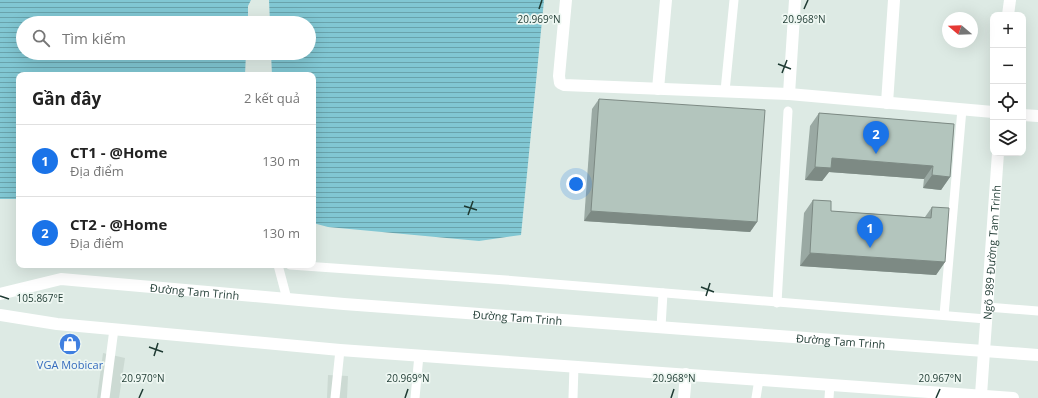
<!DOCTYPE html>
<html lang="vi">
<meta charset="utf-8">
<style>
body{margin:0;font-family:"Open Sans",sans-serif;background:#f6f6f6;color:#222}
.controls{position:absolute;right:12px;top:12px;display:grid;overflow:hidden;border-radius:8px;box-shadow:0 4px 16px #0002}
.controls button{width:36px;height:36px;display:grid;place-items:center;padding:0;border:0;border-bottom:1px solid #e0e0e0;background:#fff;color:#222;font:20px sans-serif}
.compass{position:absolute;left:942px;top:12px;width:36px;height:36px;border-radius:50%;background:#fff;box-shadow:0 4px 16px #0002;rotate:289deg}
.you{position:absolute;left:576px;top:184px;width:14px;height:14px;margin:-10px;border:3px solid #fff;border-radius:50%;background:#1a73e8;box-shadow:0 0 0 6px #1a73e833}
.badge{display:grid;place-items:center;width:26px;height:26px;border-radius:50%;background:#1a73e8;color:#fff;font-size:13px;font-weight:700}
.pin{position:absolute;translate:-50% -33px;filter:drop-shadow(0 1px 2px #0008)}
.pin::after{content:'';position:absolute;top:21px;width:14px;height:12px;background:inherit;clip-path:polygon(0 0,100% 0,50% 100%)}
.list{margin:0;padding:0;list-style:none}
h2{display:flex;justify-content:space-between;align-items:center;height:52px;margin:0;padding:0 16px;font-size:17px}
h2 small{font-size:13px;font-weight:400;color:#767676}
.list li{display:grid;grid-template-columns:26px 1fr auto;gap:12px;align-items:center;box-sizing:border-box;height:72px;padding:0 16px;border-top:1px solid #e0e0e0}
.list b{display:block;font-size:15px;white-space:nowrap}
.list p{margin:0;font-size:13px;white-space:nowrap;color:#767676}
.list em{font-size:13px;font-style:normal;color:#767676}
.icon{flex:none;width:22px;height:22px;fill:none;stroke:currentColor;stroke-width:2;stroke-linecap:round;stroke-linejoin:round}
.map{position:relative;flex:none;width:1038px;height:398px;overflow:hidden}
.search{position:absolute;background:#fff;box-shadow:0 4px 16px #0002;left:16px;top:16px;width:300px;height:44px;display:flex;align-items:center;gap:10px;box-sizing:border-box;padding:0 14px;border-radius:22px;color:#767676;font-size:15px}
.panel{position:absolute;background:#fff;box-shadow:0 4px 16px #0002;left:16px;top:72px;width:300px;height:196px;border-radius:8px}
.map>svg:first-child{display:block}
</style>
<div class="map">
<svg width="1038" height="398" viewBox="0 0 1038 398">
<defs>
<pattern id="water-rules" width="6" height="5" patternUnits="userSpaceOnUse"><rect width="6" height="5" fill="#81c7d3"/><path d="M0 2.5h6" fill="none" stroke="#69a3ac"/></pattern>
</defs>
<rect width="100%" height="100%" fill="#ddeae4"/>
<g fill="#ccdad3">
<polygon points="103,353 125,358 119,398 97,398"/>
<polygon points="328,375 348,376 347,398 327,398"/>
</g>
<g fill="url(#water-rules)">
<polygon points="0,0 251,0 248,6 248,23 23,23 23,53 246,53 245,75 19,75 19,199 0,199"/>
<polygon points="269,0 544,0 521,235 479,241 328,227 313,223 313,75 272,75 271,53 309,53 309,23 270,23"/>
</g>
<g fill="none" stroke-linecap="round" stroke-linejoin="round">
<g stroke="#fff" stroke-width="9">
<polyline points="725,91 734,0"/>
<polyline points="278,265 287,299"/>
<polyline points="290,265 506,280 986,319"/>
<polyline points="777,303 788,111"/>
<polyline points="987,307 1038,311"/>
<polyline points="944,315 962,109"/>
<polyline points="661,327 663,293"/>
<polyline points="105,398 114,329"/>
<polyline points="335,398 340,350"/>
<polyline points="415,398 419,355"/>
<polyline points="573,398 574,366"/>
<polyline points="756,398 759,379"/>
<polyline points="829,398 830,384"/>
</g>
<g stroke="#fff" stroke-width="12">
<polyline points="566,0 559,76 560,83 564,85 789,94 993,112"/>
<polyline points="1008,15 1010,0"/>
<polyline points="658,89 666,0"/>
<polyline points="789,94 795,0"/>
<polyline points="887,103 894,0"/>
<polyline points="1023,115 1038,116"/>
<path id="s1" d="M984,351L998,153"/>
<polyline points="684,398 686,374"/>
</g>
<g stroke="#fff" stroke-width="12">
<path id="s2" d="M0,294L61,279L344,304L1038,355"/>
<polyline points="0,315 57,324 340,350 1013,398"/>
<polyline points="981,395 984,351"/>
</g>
</g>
<g fill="#9aa9a3">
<polygon points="599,99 757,222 750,232 584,221 592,109"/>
<polygon points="819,113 954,124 950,177 941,190 923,188 924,179 829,172 822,181 805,180 810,126"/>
<polygon points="813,200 831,211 925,217 932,207 945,262 936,275 800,266 804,213"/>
</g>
<g fill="#7d8a84">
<polygon points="832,158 933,166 924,179 829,172 822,181 805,180 815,167"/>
<polygon points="932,175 950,177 941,190 923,188"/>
<polygon points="591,211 757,222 750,232 584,221"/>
<polygon points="810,253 945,262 936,275 800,266"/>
</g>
<g fill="#b3c5bd" stroke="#7d8a84">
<polygon points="599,99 765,110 757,222 591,211"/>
<polygon points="819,113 954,124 950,177 932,175 933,166 832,158 831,168 815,167"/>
<polygon points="813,200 831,201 831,211 931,218 932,207 949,208 945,262 810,253"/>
</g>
<path fill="none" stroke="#1e3a32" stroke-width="1.5" d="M539,9L542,0M804,9L808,0M778,64L791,69M782,73L787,60M464,206L477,210M468,215L473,201M701,287L714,292M0,296L9,299M706,296L710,283M149,347L163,352M154,356L158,343M139,398L143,389M405,398L408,389M671,398L674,389M936,398L940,389"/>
<defs>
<g id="shop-disc" transform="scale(1.15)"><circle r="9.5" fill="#3f7fe0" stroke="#eef7f2"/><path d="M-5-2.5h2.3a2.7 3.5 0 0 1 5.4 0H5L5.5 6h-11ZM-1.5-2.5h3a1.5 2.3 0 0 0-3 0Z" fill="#fff"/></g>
</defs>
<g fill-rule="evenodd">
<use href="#shop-disc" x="70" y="344"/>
</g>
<g text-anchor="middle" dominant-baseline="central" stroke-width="3.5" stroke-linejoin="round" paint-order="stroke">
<g font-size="11" fill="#1e3a32" stroke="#eef7f2">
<text stroke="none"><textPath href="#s1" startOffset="99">Ngõ 989 Đường Tam Trinh</textPath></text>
<text stroke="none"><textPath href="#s2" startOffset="197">Đường Tam Trinh</textPath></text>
<text stroke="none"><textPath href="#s2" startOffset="521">Đường Tam Trinh</textPath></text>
<text stroke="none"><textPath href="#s2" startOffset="845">Đường Tam Trinh</textPath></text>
</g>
<g font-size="11" fill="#366cbe" stroke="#eef7f2">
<text x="70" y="364">VGA Mobicar</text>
</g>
</g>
<g font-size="10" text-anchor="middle" fill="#1e3a32" stroke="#eef7f2" stroke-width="3.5" stroke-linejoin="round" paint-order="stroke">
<text x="539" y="23">20.969°N</text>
<text x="804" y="23">20.968°N</text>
<text x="40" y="302">105.867°E</text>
<text x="143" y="382">20.970°N</text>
<text x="408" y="382">20.969°N</text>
<text x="674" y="382">20.968°N</text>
<text x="940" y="382">20.967°N</text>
</g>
</svg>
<div class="controls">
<button>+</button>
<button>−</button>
<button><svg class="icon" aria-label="locate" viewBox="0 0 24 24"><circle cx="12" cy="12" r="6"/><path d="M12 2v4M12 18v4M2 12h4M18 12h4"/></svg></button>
<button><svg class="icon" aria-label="layers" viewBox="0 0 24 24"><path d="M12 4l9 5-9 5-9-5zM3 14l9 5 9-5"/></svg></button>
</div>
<svg class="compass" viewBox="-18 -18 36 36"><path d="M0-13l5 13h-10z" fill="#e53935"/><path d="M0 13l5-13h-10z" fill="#767676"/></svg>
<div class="you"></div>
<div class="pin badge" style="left:870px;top:248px">1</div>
<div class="pin badge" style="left:876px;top:154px">2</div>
<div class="search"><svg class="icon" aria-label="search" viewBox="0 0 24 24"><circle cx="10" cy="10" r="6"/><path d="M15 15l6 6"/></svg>Tìm kiếm</div>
<section class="panel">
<h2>Gần đây<small>2 kết quả</small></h2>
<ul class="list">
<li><span class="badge">1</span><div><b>CT1 - @Home</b><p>Địa điểm</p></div><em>130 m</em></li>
<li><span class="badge">2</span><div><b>CT2 - @Home</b><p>Địa điểm</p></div><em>130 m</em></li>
</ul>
</section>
</div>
